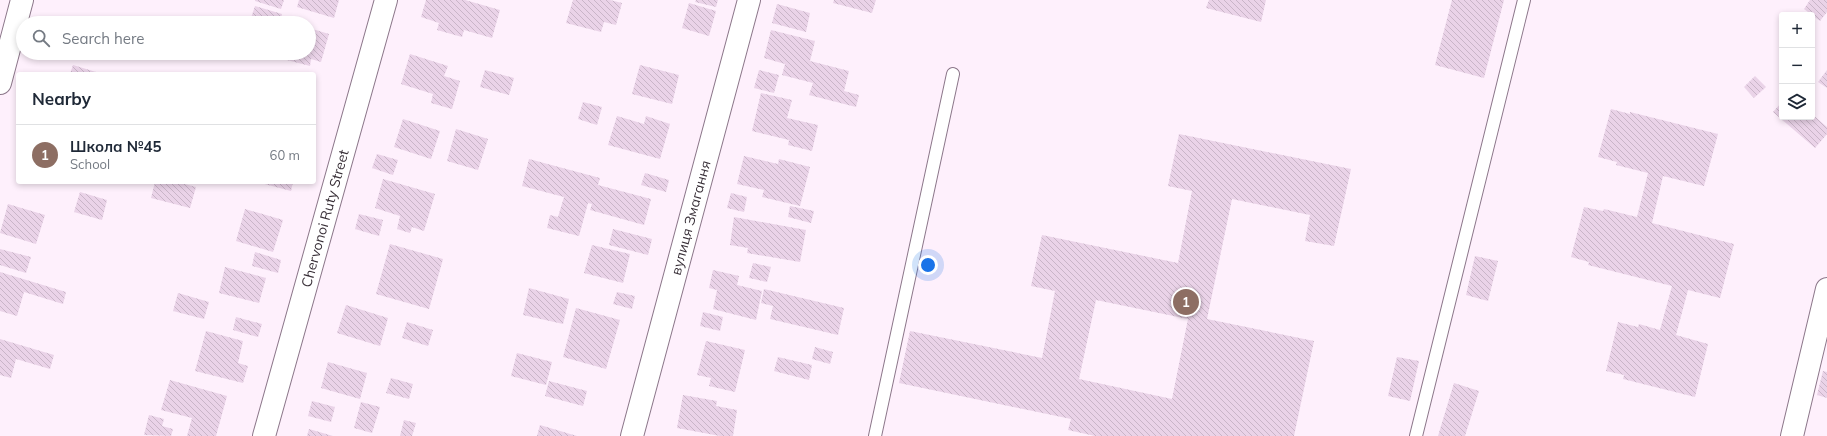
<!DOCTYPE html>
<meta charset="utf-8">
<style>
body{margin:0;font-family:Mulish,sans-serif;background:#f6f6f7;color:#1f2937}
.controls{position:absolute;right:12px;top:12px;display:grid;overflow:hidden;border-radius:4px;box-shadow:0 2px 6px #0003}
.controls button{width:36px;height:36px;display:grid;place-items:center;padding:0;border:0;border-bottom:1px solid #e0e1e3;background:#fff;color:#1f2937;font:20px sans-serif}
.you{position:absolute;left:928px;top:265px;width:14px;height:14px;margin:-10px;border:3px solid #fff;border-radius:50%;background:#1a73e8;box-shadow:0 0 0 6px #1a73e833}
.badge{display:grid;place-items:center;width:26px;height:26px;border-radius:50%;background:#448b83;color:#fff;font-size:13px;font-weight:700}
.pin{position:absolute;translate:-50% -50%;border:2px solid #fff;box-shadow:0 1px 4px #0006}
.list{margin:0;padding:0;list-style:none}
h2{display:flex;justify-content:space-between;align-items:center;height:52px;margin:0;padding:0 16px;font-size:17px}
h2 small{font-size:13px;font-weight:400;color:#747a83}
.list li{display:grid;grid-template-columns:26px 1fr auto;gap:12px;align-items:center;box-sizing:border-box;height:60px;padding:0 16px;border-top:1px solid #e0e1e3}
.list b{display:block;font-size:15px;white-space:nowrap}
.list p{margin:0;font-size:13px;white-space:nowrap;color:#747a83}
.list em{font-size:13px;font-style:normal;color:#747a83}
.icon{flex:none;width:22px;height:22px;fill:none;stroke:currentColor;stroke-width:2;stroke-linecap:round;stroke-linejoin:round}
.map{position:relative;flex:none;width:1827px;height:436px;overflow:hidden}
.search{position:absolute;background:#fff;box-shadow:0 2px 6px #0003;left:16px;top:16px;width:300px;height:44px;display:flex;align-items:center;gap:10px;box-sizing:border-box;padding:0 14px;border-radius:22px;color:#747a83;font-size:15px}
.panel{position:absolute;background:#fff;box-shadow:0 2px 6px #0003;left:16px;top:72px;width:300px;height:112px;border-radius:4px}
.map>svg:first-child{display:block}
</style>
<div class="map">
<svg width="1827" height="436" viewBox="0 0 1827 436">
<defs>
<pattern id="building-back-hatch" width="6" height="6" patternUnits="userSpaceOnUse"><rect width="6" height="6" fill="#ead3e8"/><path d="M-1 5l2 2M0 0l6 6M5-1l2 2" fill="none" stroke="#c9b5c8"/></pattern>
</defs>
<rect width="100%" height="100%" fill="#fef0fc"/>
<g fill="url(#building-back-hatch)" fill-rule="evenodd">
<polygon points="255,0 284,0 281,9 255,1"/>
<polygon points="299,0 339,0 334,18 297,7"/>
<polygon points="426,0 465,0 500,10 492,38 464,30 462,37 437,30 439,23 421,17"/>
<polygon points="573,0 610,0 622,3 616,25 604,22 601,32 566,23"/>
<polygon points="696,0 718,0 716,7 695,2"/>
<polygon points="834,0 876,0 872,13 833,3"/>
<polygon points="1209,0 1266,0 1261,22 1206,8"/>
<polygon points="1452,0 1504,0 1484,78 1435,65"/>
<polygon points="1810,0 1827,0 1827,12 1820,21 1804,9"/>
<polygon points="689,3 716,11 709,36 682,28"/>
<polygon points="777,4 810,13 806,32 772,23"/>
<polygon points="255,6 282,14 280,23 269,23 251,18"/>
<polygon points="60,17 77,23 58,23"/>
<polygon points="309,28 329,34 321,62 311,59 310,66 283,59 284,53 309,53"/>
<polygon points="771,30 815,41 810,61 849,71 844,91 859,95 856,107 809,95 813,83 782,75 785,64 764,58"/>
<polygon points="84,53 100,53 99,58"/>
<polygon points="410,54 448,66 444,76 460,81 452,109 431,103 433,94 401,84"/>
<polygon points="73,65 96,72 96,74 70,74"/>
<polygon points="640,65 679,75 672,104 632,94"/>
<polygon points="485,70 514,78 509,95 480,87"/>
<polygon points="759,70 779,75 774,93 754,88"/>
<polygon points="1827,70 1827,88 1818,82"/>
<polygon points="1755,76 1766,87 1754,98 1744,87"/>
<polygon points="761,93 792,100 787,118 818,125 812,151 788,145 789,140 752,131"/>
<polygon points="583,102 602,107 597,125 578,119"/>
<polygon points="1782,102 1782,117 1812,117 1812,114 1827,127 1827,134 1815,148 1773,112"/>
<polygon points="1611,109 1630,114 1630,112 1718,134 1704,186 1663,176 1652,223 1734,244 1720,298 1688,290 1676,335 1708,344 1695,397 1623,379 1624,375 1606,371 1618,322 1638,327 1639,324 1660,330 1672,286 1588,265 1589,262 1571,257 1584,207 1603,211 1604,209 1637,217 1648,173 1616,165 1617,162 1598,157"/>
<polygon points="617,116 644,124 646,116 670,124 660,159 608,145"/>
<polygon points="403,119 440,131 431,159 394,147"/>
<polygon points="456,129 488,139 478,170 447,161"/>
<path d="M1179,134L1351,169L1334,246L1305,241L1310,215L1232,199L1207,319L1314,341L1294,436H1095L1068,430L1071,419L899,383L910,331L1042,358L1055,291L1031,286L1042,235L1178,263L1192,191L1168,186ZM1096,300L1188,319L1172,399L1079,379Z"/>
<polygon points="377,154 398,160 393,175 372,168"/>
<polygon points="744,156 778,164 779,159 810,167 800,206 762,197 764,190 737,184"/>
<polygon points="529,159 600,178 598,185 651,199 644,225 590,210 592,204 588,203 579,236 547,228 550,215 558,217 564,197 522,186"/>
<polygon points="645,173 669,180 666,192 641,185"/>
<polygon points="383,179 435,194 424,231 412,227 410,233 397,229 400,216 375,208"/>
<polygon points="155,182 177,182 196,187 190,208 151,198"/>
<polygon points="257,182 293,182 291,191"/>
<polygon points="80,192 107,200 102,220 74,212"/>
<polygon points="731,193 747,197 744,212 727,208"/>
<polygon points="8,204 45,215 36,244 0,233"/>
<polygon points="790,206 814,211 811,223 788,217"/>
<polygon points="245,209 283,220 273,252 236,241"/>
<polygon points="359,214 383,220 379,236 355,229"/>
<polygon points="734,217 806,230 800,262 747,253 748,248 730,245"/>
<polygon points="613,229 652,239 648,255 609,245"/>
<polygon points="390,244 443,259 429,309 376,294"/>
<polygon points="592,245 630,254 623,283 584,273"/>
<polygon points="0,249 31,257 26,273 0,265"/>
<polygon points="255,252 281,260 278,273 252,266"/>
<polygon points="1475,256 1498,261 1488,301 1466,295"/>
<polygon points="753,263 771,267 767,282 749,278"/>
<polygon points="225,267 266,278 259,303 219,293"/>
<polygon points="713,270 739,276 737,285 762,291 756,320 713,309 717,290 709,288"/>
<polygon points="0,272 66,292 63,304 24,292 17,316 0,311"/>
<polygon points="529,288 569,299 563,324 523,315"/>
<polygon points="764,289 844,308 838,335 770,319 773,306 761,303"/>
<polygon points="617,292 635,296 632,309 613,304"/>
<polygon points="178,293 209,302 204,319 173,311"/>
<polygon points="346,305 388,318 380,346 337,333"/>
<polygon points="576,308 620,320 606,369 563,357"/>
<polygon points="703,312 723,317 720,331 700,326"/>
<polygon points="236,317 262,324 258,337 233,330"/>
<polygon points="407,322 433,330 428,346 402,338"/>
<polygon points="206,331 243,341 238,363 248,366 243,383 195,371"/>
<polygon points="0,339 54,355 50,369 16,359 11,378 0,375"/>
<polygon points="706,341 745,350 735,392 709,386 711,378 697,375"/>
<polygon points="815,347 833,352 830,364 812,359"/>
<polygon points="517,353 552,362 546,385 511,376"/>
<polygon points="778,357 812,365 809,380 774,371"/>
<polygon points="1397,357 1419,361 1410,401 1388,396"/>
<polygon points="328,362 367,373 360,399 321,388"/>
<polygon points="1823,371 1827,372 1827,398 1817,395"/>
<polygon points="391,378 413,384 409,399 386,393"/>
<polygon points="170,380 227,396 216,436 187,436 192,418 161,410"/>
<polygon points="549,381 587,391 583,406 545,396"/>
<polygon points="1454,383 1479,391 1465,436 1438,436"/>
<polygon points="683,395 717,401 716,406 737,410 733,436 720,436 677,428"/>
<polygon points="312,401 335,407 331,422 308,416"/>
<polygon points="361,402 380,407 372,433 354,428"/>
<polygon points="149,415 164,419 162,426 173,429 171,436 144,435"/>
<polygon points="404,420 416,423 412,436 400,436"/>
<polygon points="540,425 577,436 537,436"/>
<polygon points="309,429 333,436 307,436"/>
</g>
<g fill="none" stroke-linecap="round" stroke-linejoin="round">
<g stroke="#8c778a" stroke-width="14">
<g id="lane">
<polyline points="875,436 953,74"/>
<polyline points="1416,436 1524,0"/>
</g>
</g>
<g stroke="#8c778a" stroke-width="24">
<g id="street">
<polyline points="0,83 22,0"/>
<path id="s1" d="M264,436L386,0"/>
<path id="s2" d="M632,436L749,0"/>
<polyline points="1792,436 1827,289"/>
</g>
</g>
<use href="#lane" stroke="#fff" stroke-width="12"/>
<use href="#street" stroke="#fff" stroke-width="22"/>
</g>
<g text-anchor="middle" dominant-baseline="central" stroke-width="4" stroke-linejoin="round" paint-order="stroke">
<g font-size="14" fill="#382f37" stroke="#fff">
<text stroke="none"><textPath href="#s1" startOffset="226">Chervonoi Ruty Street</textPath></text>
<text stroke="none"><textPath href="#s2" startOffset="226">вулиця Змагання</textPath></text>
</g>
</g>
</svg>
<div class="controls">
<button>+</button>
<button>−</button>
<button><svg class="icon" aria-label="layers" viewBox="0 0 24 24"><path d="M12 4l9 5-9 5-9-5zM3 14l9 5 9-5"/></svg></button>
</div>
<div class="you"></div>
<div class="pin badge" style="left:1186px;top:302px;background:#8d6e63">1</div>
<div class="search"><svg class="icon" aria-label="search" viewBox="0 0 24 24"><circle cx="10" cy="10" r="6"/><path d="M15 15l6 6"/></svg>Search here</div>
<section class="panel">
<h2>Nearby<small></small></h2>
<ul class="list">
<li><span class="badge" style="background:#8d6e63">1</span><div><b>Школа №45</b><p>School</p></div><em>60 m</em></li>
</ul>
</section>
</div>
